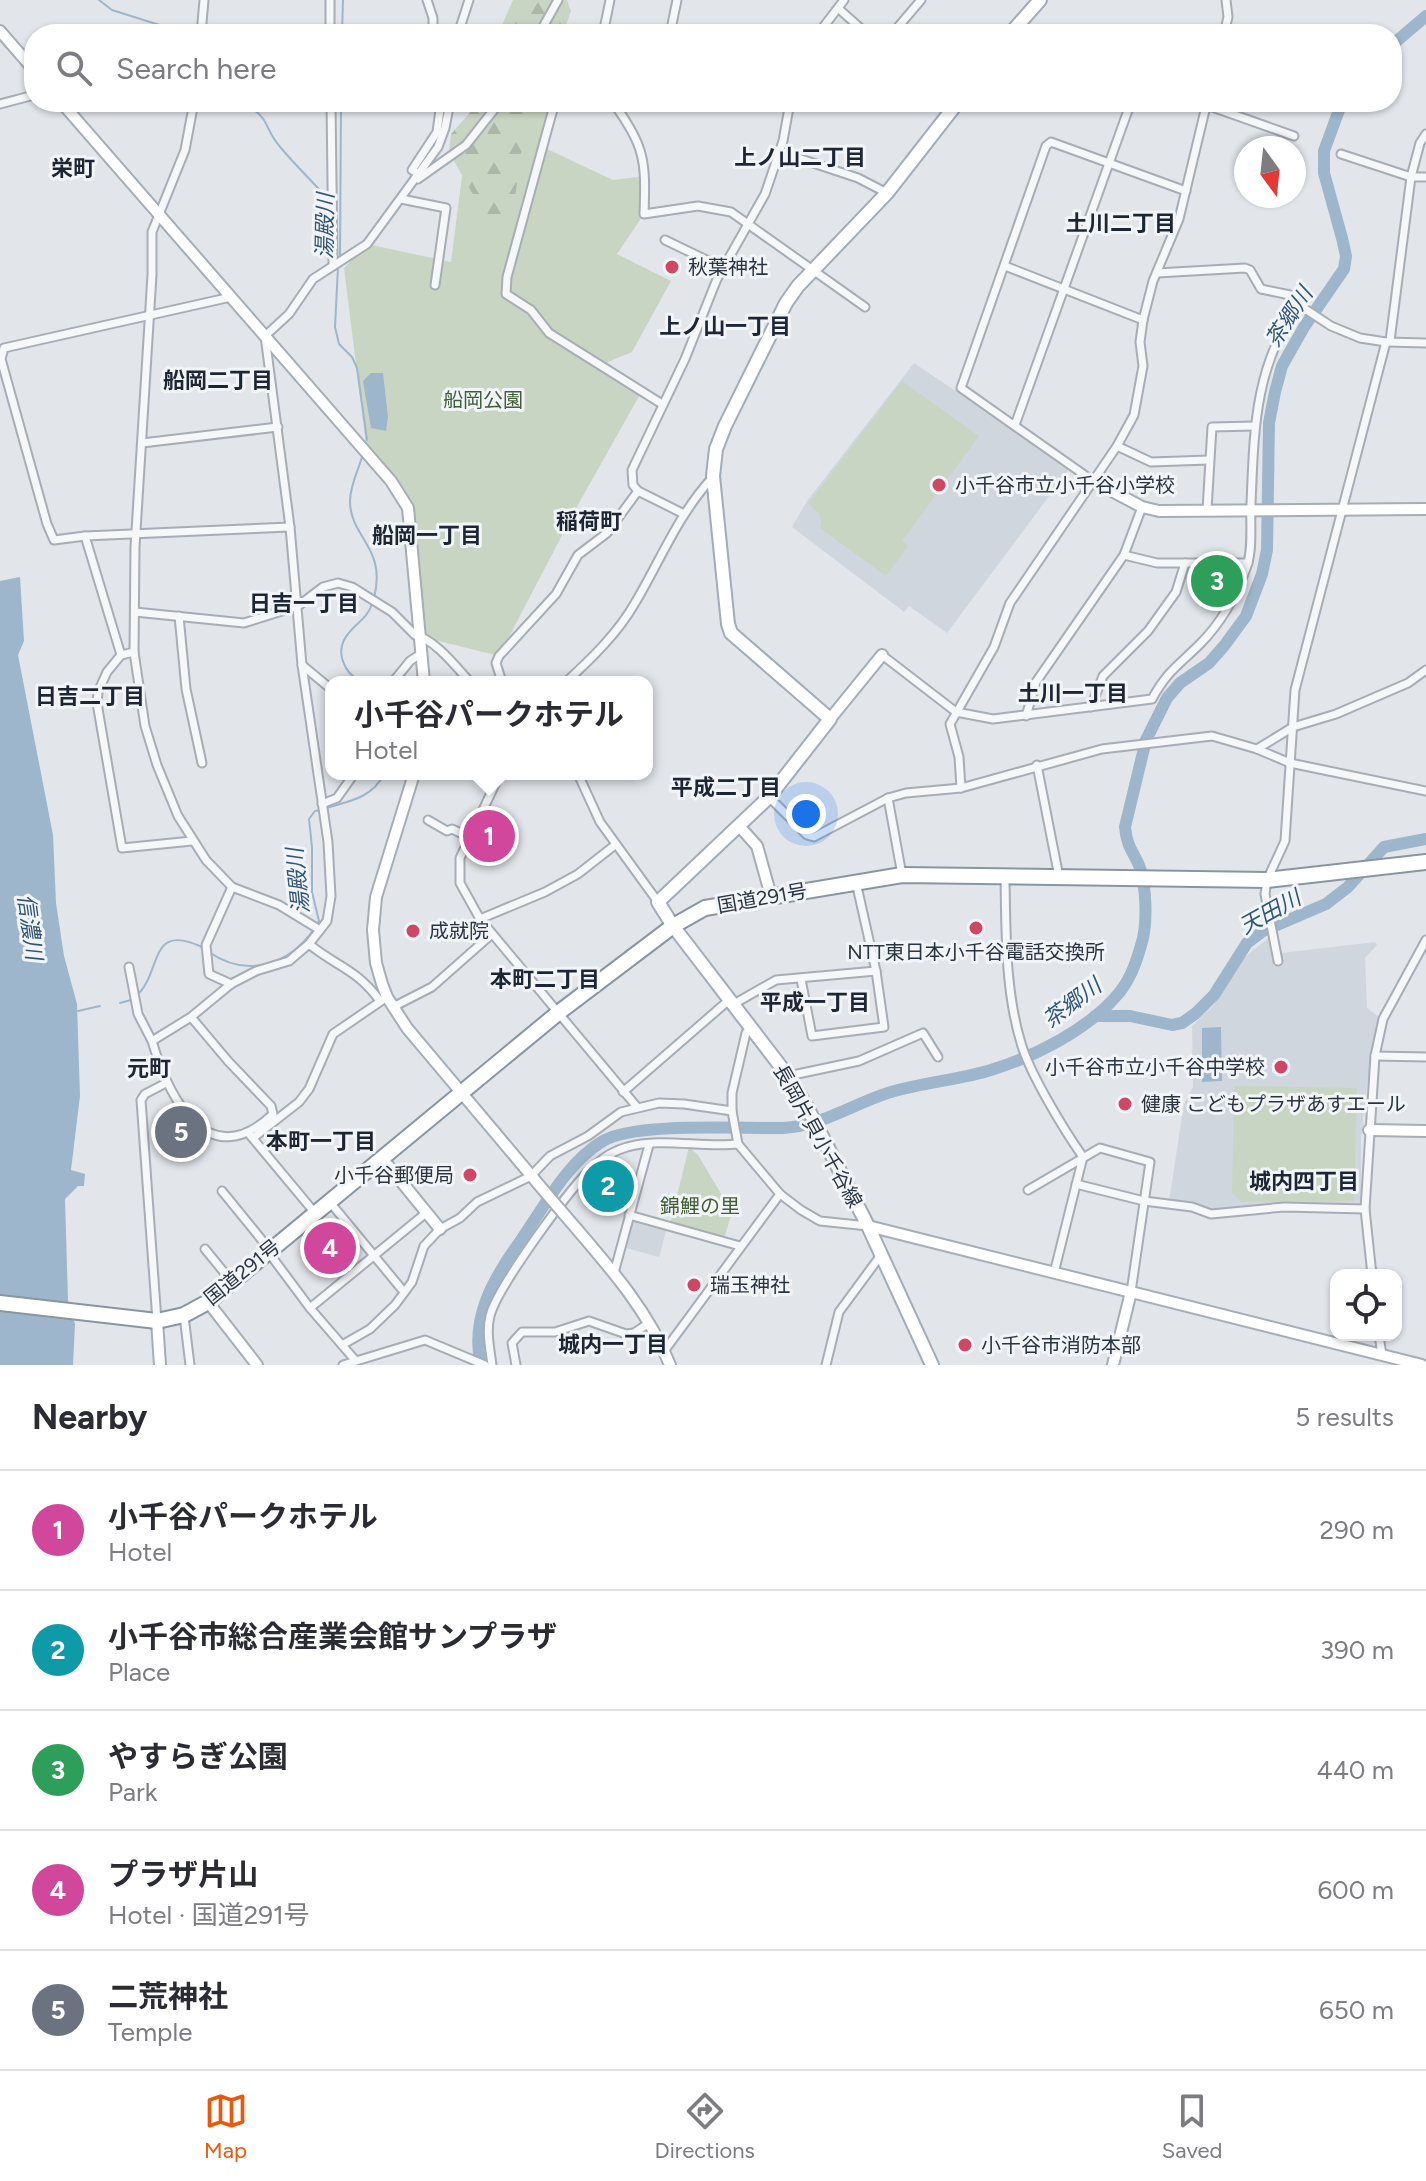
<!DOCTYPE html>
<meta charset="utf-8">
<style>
body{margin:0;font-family:Figtree,"Noto Sans JP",sans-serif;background:#f2f2f3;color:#2b2b33}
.controls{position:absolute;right:24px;bottom:24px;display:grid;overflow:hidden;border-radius:16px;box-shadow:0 2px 6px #0004}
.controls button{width:72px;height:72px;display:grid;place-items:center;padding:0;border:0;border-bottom:2px solid #e1e1e2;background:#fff;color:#2b2b33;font:40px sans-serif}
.compass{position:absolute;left:1234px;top:136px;width:72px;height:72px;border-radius:50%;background:#fff;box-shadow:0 2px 6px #0004;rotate:165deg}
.you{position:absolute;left:806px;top:814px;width:28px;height:28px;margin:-20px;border:6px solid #fff;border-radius:50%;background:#1a73e8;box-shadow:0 0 0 12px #1a73e833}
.badge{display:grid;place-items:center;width:52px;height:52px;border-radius:50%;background:#ea580c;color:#fff;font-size:26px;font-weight:700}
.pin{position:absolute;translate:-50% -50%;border:4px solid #fff;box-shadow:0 2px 8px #0006}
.popup{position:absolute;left:325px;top:676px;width:328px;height:104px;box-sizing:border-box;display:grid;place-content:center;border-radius:16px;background:#fff;filter:drop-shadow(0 2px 6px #0005);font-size:26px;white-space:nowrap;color:#7c7c81}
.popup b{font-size:30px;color:#2b2b33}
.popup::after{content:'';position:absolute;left:50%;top:100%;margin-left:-16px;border:16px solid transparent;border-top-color:#fff}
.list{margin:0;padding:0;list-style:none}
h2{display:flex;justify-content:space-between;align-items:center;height:104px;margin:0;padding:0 32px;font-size:34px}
h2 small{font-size:26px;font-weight:400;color:#7c7c81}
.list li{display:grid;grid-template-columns:52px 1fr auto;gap:24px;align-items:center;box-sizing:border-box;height:120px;padding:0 32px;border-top:2px solid #e1e1e2}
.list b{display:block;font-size:30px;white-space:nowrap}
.list p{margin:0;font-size:26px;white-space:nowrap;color:#7c7c81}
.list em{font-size:26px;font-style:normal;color:#7c7c81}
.icon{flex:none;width:44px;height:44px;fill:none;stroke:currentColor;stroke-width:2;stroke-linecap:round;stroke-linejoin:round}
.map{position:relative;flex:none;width:1426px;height:1365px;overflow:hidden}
.search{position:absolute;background:#fff;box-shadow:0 2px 6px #0004;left:24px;right:24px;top:24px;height:88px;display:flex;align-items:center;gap:20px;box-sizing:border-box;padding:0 28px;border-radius:32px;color:#7c7c81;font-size:30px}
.sheet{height:704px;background:#fff}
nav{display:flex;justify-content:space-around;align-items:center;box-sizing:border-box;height:112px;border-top:2px solid #e1e1e2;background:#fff;font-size:22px;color:#7c7c81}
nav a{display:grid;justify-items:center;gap:4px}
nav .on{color:#ea580c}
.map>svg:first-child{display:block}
</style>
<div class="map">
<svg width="1426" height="1365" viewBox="0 0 1426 1365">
<defs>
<pattern id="forest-firs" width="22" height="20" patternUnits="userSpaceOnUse" patternTransform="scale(2)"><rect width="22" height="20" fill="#c9d5c3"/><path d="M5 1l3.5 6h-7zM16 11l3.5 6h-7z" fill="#adb7a9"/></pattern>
</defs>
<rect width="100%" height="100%" fill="#e2e6eb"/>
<g fill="#d0d6dd">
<polygon points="914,363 1070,468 947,633 909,606 904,612 792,527 807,501"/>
<polygon points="1276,932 1281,953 1375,942 1377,945 1365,958 1367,1008 1379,1017 1367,1085 1361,1139 1361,1204 1213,1211 1186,1202 1169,1201 1184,1104 1193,1087 1192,1026 1214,1005 1240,961"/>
<polygon points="632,1218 667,1228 659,1257 623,1247"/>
</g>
<g fill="#c9d5c3">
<polygon points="500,102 555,102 543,147 613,180 645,176 644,214 617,254 671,281 632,352 601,365 642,391 579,503 499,656 415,635 408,508 367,453 344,268 367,244 451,262 466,145"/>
<path d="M902,381L979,436L902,541L908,546L886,576L820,528C824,517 817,510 808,504Z"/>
<polygon points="1187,566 1242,570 1232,595 1224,607 1194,590 1200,573"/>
<polygon points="1234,1086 1357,1088 1354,1201 1242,1202 1232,1193"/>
<polygon points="689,1147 698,1155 732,1212 724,1239 670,1224"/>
</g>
<g fill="url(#forest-firs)">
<polygon points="513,0 567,0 571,11 563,34 498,34"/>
<polygon points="479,102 537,102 524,135 514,204 504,215 490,216 480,207 449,152 451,134"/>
</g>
<g fill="#9db6cb">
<polygon points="371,373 383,373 388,417 386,431 371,428 363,381"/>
<polygon points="20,577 24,641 18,655 53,835 56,903 64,956 77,1004 80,1096 71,1170 85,1174 84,1186 78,1186 65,1199 68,1300 75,1324 73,1365 0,1365 0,581"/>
<polygon points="1221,1027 1222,1081 1202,1082 1202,1028"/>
</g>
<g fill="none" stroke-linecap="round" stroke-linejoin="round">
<g stroke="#9db6cb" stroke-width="2">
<polyline points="99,0 112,10 188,34"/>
<polyline points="342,34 343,0"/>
<path d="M240,102C273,118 261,125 281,148C296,166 313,182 329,200"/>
<polyline points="340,257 341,102"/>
<polyline points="338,267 335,327 339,344 352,357 357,368 367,440"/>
<path d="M362,457C358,471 350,486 350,501C350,538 387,547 374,598"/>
<path d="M362,682C344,674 334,651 348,634C357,622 367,619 372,604"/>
<path d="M326,808C350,801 372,798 384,774"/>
<polyline points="317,924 319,921 312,892 312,847 309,819 315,811 320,810"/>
<path d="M209,952C246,978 288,966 314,929"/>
<path d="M136,996C163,973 147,920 204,948"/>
<polyline points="120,1003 131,1000"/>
<polyline points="78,1011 100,1006"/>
</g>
<g stroke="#9db6cb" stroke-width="12">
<polyline points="1392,45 1426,16"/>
<polyline points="1095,1016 1130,1016 1172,1025 1182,1023 1196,1013 1214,995 1247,943 1263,931 1326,904 1348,887 1384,847 1426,839"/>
<path d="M481,1365C470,1319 493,1279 519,1243C543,1209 567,1162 603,1141C634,1122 742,1129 783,1128C823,1126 854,1103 891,1092C924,1082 959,1080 991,1070C1036,1056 1089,1029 1119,993C1132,977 1138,957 1143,938C1147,919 1146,890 1141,871C1136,854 1127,850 1125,827L1146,740L1167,698L1180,683L1209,663L1224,646L1246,616L1262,574L1267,550L1269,423L1275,392L1282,366L1304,327L1344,269L1346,256L1342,238L1324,173V151L1342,102"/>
</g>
<g stroke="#a7adb5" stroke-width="11">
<g id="street">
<polyline points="330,0 330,34"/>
<polyline points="427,0 433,18 433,34"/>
<polyline points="839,9 867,34"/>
<polyline points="201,34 204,0"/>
<polyline points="458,34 469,0"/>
<polyline points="539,34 558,0"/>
<polyline points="603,34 610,0"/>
<polyline points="670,34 677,0"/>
<polyline points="818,34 844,0"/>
<polyline points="892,34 921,0"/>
<polyline points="1224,34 1228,17 1226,0"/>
<polyline points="194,102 185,150 152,232 152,275 135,547 134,652 145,726 157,765 178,816 206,860 232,887 279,905 320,930"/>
<polyline points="331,102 333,263"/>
<polyline points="555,102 507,277 506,294 531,310 549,333 662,404"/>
<path d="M613,102C645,148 646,159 644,214L698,206L731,212L865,307"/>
<polyline points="941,102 951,111"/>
<polyline points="1198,102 1294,136"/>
<polyline points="0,104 34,95"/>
<polyline points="780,152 858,178 887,193"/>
<polyline points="1341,154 1411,177 1426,177"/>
<polyline points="419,174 412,170 437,132 441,102"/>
<polyline points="418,179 466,145 500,102"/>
<polyline points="401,199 446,208 435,285"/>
<polyline points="665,240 723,268"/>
<polyline points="1005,266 1143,320"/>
<polyline points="1157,273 1245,268 1250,270 1261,289 1290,295 1299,305 1331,326 1360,338 1386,342 1426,343"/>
<polyline points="231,297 4,348 1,359 47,524 54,540 85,536 290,527"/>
<polyline points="1390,341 1411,177 1420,143 1426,134"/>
<polyline points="1015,425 1131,102"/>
<polyline points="142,443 278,427"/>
<polyline points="1117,446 1151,462 1209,460"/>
<polyline points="1093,481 961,388 1046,146 1051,142 1186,191"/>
<polyline points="1207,510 1212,427 1254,426"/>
<polyline points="684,514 638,491 633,485 632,470 685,359 717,279 765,194 783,141 790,102"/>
<polyline points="85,536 121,655"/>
<polyline points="1124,555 1157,563 1248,563"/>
<path d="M135,612L244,623L298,606L323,587L338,583L352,587L392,612L415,635C436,640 456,667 470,682"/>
<polyline points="179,616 186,689 202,763"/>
<polyline points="134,652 121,655 107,672 98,692 97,703 122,848 192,841"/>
<path d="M882,655L956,712L993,719L1152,699C1168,670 1178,666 1200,644C1221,623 1237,594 1247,566C1253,548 1250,524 1251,504C1254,433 1254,365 1299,305"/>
<polyline points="302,665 331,689"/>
<polyline points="393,682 410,661 422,653"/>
<polyline points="502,682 496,663 499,656 556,594 578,555 607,533 638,491"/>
<path d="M566,682C591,659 618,633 635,603C660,561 678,515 712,478"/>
<polyline points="1091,707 1103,676 1148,631 1176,592 1185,563"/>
<polyline points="1026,716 1036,682 1124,555 1142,507"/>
<polyline points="1257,749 1293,727 1336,714 1408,683 1426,670"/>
<polyline points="1037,765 1059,877"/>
<polyline points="500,774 460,858 460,883 480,919 637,1107"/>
<polyline points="578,774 600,822 658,902"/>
<polyline points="961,788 959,757 950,724 994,647 1010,603 1117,446 1134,415 1143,366 1140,342 1143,320 1153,281 1179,219 1207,102"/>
<polyline points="769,797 807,835 814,837 888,798 906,793 961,788 1102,749 1212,736 1257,749 1290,763 1426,791"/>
<polyline points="888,798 902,875"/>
<polyline points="322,804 337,798 354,774"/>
<polyline points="428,820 447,831 452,829 469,837"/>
<path d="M1005,877C1006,932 1005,990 1021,1043C1030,1074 1064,1130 1083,1157L1054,1273"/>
<polyline points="480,919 545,892 578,874 615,845"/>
<path d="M309,944C337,967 357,969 380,1001"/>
<polyline points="1278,961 1265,894 1267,880 1285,841 1295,690 1386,342"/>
<polyline points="129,967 138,1014 152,1041"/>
<polyline points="801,979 812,1036 884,1027 876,971 856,882"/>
<polyline points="231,984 209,974 206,945 232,887"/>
<polyline points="732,1005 776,980 876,971"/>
<polyline points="393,1007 432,987 492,934"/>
<path d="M191,1017L228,1061L271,1106L273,1114C208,1176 169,1098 152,1041L191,1017L231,984L256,971L289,961L309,944L327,921L331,896L328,842L302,665L290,527L265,336L289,314L313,279L367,244L438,147L445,128L450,102"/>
<polyline points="751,1027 746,1033 732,1093 732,1111 738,1144 780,1194 801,1210 820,1221 868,1226"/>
<polyline points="1375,1056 1426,1057"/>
<polyline points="788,1076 859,1061 923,1033 938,1057"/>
<polyline points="623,1092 729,1000"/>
<polyline points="250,1135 315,1213"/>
<polyline points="253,1138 299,1102 309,1089 333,1034 387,997"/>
<polyline points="1076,1184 1144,1201 1192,1207 1211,1214 1284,1207 1365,1209"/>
<polyline points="1028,1190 1100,1148 1150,1162 1131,1292"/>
<polyline points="222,1191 270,1250"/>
<polyline points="329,1201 404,1292"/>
<polyline points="629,1215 740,1246"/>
<polyline points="205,1249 232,1282"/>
<polyline points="269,1253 310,1308 355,1360"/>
<polyline points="614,1273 649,1145"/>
<polyline points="1372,1275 1365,1209 1375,1056 1383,1019 1426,940"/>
<polyline points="310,1308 426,1213"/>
<polyline points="184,1316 190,1365"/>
<polyline points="157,1321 141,1100 145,1094 166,1083"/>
<polyline points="1379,1335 1382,1355"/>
<polyline points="342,1345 370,1329 395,1305 412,1282 424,1246 440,1229 460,1218 477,1202 531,1176 550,1156 588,1136 621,1112 659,1103 684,1104 732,1111"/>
<polyline points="665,1350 780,1194"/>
<polyline points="343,1365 425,1340 485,1365"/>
<path d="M492,1365C490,1349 486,1332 490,1316C497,1288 572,1184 595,1165C604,1157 616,1150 627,1147C660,1137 703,1148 738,1144"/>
<polyline points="516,1365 512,1343 522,1332 555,1332 589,1321 626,1334 634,1333 649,1323"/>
<polyline points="826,1365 839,1312 881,1255"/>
</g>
</g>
<g stroke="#a7adb5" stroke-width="14">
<g id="secondary">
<polyline points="0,31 34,70"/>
<polyline points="61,102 391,481 408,508 424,682"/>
<polyline points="1093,481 1142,507 1159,511 1426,509"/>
<polyline points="830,719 882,655"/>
<polyline points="414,774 376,897 373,930 376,963 382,984 387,997 407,1028 545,1192"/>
<polyline points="740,827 757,846 771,896"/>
<polyline points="1369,1130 1426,1131"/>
<polyline points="382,1158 440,1229"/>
<path d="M563,1213C603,1260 647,1307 670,1365"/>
<polyline points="868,1226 1422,1365"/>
<polyline points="208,1302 257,1365"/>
<polyline points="157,1321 160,1365"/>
<polyline points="1113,1365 1131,1292"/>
</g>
</g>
<g stroke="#a2abb7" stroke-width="16">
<g id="primary">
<polyline points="1010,34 1040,0"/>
<polyline points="932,1365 868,1226 807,1107 788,1076 673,926 658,902 769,797 830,719 731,633 728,624 713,476 716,449 725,426 786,303 798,286 887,193 958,102"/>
</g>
</g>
<g stroke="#8a95a2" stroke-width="18">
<polyline id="highway" points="0,1303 157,1321 184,1315 208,1302 558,1013 673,926 705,908 902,875 1267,880 1426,862"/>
</g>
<use href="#street" stroke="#f5f7f9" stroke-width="7"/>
<use href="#secondary" stroke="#fff" stroke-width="10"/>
<use href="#primary" stroke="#fff" stroke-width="12"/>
<use href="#highway" stroke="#fff" stroke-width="14"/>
<g stroke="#a7adb5" stroke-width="14" stroke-linecap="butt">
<polyline id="secondary-bridge" points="545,1192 563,1213"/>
</g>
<use href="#secondary-bridge" stroke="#fff" stroke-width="10"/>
</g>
<g fill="#d04765" stroke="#f2f5f8" stroke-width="3">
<circle cx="672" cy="267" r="8"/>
<circle cx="939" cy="485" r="8"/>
<circle cx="976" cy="928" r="8"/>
<circle cx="413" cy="931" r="8"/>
<circle cx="1281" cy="1067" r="8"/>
<circle cx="1125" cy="1104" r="8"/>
<circle cx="470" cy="1175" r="8"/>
<circle cx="694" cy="1285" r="8"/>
<circle cx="965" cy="1345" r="8"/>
</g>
<g text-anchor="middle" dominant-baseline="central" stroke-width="6" stroke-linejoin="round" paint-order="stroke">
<g font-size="20" fill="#2a3543" stroke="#f2f5f8" text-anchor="start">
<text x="688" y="267">秋葉神社</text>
<text x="955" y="485">小千谷市立小千谷小学校</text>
<text x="429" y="931">成就院</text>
<text x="976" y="952" text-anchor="middle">NTT東日本小千谷電話交換所</text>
<text x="1265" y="1067" text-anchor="end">小千谷市立小千谷中学校</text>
<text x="1141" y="1104">健康 こどもプラザあすエール</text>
<text x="454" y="1175" text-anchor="end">小千谷郵便局</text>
<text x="710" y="1285">瑞玉神社</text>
<text x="981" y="1345">小千谷市消防本部</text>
</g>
<g font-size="20" fill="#415f37" stroke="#f2f5f8">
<text x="483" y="400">船岡公園</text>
<text x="700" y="1206">錦鯉の里</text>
</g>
<g font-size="20" fill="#2a3543" stroke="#f2f5f8">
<text transform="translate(762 898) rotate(-10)">国道291号</text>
<text transform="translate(818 1136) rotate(61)">長岡片貝小千谷線</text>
<text transform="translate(242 1272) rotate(-39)">国道291号</text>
</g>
<g font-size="22" font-weight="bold" fill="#1c2634" stroke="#f2f5f8">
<text x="800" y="157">上ノ山二丁目</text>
<text x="73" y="168">栄町</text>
<text x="1121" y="223">土川二丁目</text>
<text x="725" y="326">上ノ山一丁目</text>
<text x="218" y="380">船岡二丁目</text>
<text x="589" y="521">稲荷町</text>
<text x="427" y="535">船岡一丁目</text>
<text x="304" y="603">日吉一丁目</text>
<text x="1073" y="693">土川一丁目</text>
<text x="90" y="696">日吉二丁目</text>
<text x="726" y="787">平成二丁目</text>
<text x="545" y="979">本町二丁目</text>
<text x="815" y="1002">平成一丁目</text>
<text x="149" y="1068">元町</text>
<text x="321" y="1141">本町一丁目</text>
<text x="1304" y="1181">城内四丁目</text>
<text x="613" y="1344">城内一丁目</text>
</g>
<g font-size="22" font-style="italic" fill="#335678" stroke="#f2f5f8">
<text transform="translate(325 226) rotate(-89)">湯殿川</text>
<text transform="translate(1289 317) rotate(-57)">茶郷川</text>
<text transform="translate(298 881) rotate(-96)">湯殿川</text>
<text transform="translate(1270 912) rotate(-29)">天田川</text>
<text transform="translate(30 927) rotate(82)">信濃川</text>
<text transform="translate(1072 1003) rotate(-37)">茶郷川</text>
</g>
</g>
</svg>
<div class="controls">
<button><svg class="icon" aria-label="locate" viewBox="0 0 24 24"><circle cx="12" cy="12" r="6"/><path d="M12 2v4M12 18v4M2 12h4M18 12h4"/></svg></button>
</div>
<svg class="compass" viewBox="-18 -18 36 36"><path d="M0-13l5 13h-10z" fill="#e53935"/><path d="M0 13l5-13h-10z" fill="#7c7c81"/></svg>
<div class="you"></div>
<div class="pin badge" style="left:489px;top:836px;background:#d1479c">1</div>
<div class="popup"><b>小千谷パークホテル</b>Hotel</div>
<div class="pin badge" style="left:608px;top:1186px;background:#0f9aa8">2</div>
<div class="pin badge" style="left:1217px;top:581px;background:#2e9e5b">3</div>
<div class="pin badge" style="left:330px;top:1248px;background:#d1479c">4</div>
<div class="pin badge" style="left:181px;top:1132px;background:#6b7280">5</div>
<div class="search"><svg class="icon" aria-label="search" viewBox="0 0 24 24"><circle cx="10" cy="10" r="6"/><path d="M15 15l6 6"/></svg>Search here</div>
</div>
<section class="sheet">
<h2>Nearby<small>5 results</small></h2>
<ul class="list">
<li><span class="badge" style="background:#d1479c">1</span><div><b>小千谷パークホテル</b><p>Hotel</p></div><em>290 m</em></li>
<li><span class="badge" style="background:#0f9aa8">2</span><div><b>小千谷市総合産業会館サンプラザ</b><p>Place</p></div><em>390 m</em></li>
<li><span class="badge" style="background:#2e9e5b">3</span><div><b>やすらぎ公園</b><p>Park</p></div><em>440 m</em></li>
<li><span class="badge" style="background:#d1479c">4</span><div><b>プラザ片山</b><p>Hotel · 国道291号</p></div><em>600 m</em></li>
<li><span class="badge" style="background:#6b7280">5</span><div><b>二荒神社</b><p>Temple</p></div><em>650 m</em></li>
</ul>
</section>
<nav>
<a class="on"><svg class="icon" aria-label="map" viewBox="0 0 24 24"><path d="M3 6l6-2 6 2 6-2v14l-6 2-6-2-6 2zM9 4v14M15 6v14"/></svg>Map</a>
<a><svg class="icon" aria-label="directions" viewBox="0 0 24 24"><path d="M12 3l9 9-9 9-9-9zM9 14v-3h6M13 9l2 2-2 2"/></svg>Directions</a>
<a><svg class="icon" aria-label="saved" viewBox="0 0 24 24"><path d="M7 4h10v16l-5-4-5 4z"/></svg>Saved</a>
</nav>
